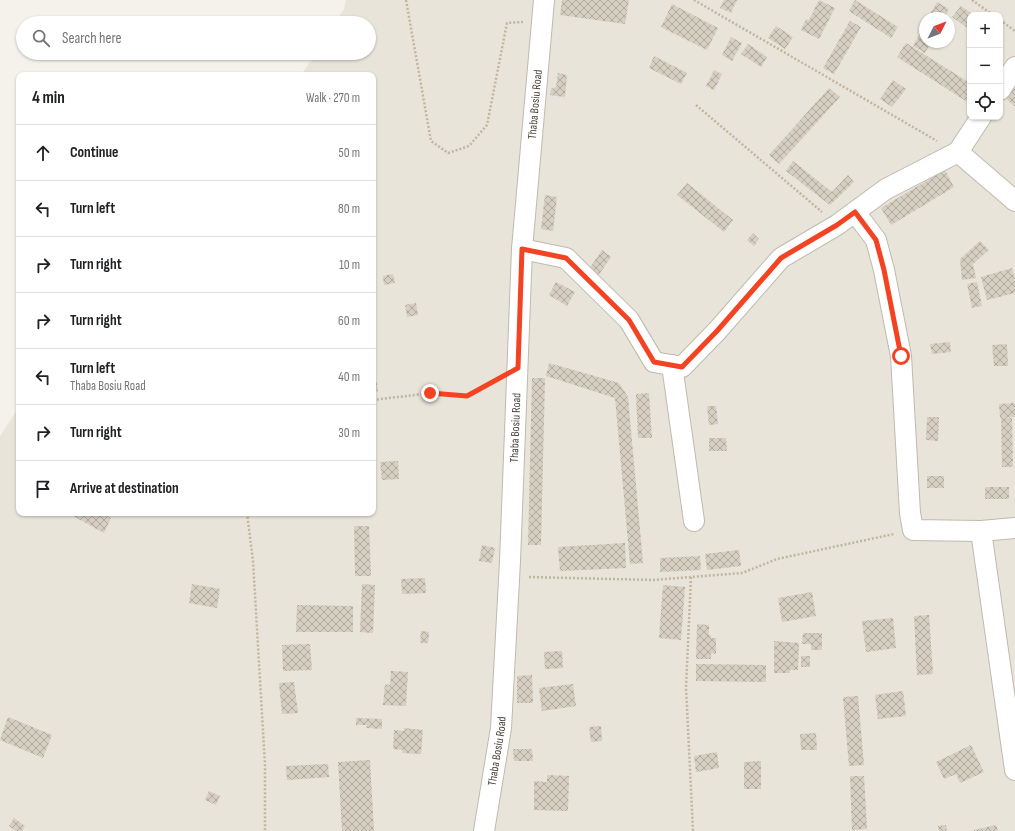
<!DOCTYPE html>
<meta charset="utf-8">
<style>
body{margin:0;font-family:"Sofia Sans Condensed",sans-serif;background:#f6f6f6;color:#202124}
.controls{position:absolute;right:12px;top:12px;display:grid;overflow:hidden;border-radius:8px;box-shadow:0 1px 3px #0004}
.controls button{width:36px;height:36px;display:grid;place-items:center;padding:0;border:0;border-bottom:1px solid #e0e0e0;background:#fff;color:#202124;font:20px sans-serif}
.compass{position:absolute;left:919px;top:12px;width:36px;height:36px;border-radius:50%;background:#fff;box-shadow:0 1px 3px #0004;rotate:48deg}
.stop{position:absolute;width:12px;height:12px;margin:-9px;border:3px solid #f44323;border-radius:50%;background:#fff}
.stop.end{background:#f44323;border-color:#fff;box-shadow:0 1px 4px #0008}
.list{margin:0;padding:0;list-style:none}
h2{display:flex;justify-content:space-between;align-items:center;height:52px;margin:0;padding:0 16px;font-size:17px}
h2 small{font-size:13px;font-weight:400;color:#757577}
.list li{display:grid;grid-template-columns:26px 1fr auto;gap:12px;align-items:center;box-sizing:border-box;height:56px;padding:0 16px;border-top:1px solid #e0e0e0}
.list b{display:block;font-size:15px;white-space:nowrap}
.list p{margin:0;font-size:13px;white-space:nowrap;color:#757577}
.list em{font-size:13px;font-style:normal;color:#757577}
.icon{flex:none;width:22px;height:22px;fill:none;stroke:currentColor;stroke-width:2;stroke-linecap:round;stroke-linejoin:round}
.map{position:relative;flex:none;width:1015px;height:831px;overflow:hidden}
.search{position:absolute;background:#fff;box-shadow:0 1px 3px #0004;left:16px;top:16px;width:360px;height:44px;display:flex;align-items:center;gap:10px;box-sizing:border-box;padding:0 14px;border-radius:22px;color:#757577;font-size:15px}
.panel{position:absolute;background:#fff;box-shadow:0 1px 3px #0004;left:16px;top:72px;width:360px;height:444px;border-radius:8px}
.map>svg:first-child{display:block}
</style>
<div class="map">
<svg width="1015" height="831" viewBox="0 0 1015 831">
<defs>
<pattern id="building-cross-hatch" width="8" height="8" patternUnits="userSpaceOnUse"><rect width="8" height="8" fill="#d6cec0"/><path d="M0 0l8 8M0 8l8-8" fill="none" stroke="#b0a99d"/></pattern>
</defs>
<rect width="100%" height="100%" fill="#f5f2eb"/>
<path fill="#e8e4d9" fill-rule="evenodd" d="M346,0H1015V831H0V436L19,407V513H373V75H301L316,53H369V23H335L344,9ZM970,15H1000V117H970ZM925,18H949V42H925Z"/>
<g fill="url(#building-cross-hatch)">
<polygon points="562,0 629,0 625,24 560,15"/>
<polygon points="724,0 737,0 731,13 720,8"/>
<polygon points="819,0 835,8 819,39 801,30 806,19 809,20"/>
<polygon points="855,0 898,27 891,38 849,11"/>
<polygon points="937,2 949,9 944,18 928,18"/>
<polygon points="672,4 718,28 707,50 661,27"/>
<polygon points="961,6 974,15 970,15 970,30 952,17"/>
<polygon points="850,21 861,27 834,74 823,68"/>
<polygon points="925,24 925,42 931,42 925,53 913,46"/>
<polygon points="776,26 793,37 785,49 768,38"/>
<polygon points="731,37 742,43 732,61 722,55"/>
<polygon points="906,43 970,83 969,103 897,57"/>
<polygon points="748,44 767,57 761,67 741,54"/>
<polygon points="654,56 687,73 681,84 649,68"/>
<polygon points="714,70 722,74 714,90 706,86"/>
<polygon points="558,73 567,75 565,97 550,95 551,89 556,87"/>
<polygon points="893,80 906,89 892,107 880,99"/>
<polygon points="1015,83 1015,107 1003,96"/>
<polygon points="829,88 840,97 779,164 769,155"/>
<polygon points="793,161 832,192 848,175 854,182 830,205 786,171"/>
<polygon points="945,170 954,187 891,225 881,208"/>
<polygon points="687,183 733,220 724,232 677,195"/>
<polygon points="545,195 557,197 553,231 541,229"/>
<polygon points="753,233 759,239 754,246 747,240"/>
<polygon points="980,241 989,250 973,264 976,278 962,280 960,259"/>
<polygon points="602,250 611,257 598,276 589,269"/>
<polygon points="1012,268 1015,279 1015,293 987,300 981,277"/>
<polygon points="393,274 395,283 384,285 383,276"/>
<polygon points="556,282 575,292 567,306 549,295"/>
<polygon points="977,282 982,306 972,308 967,284"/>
<polygon points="416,303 418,315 407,317 405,305"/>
<polygon points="950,342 951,352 932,354 930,344"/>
<polygon points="1007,344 1008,366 994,366 992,345"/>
<polygon points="549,363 619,383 628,397 643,563 630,564 615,398 546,376"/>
<polygon points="532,378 545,378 541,545 528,545"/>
<polygon points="376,380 378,391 373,392 373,381"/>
<polygon points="649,393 652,438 638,438 636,394"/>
<polygon points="1015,403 1015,417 1000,418 999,404"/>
<polygon points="707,406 716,406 718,424 709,425"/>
<polygon points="927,417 939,417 938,441 926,440"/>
<polygon points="1001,418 1012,418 1013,467 1002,467"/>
<polygon points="709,438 726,438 727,451 709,451"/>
<polygon points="398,461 399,479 382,480 380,462"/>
<rect x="927" y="476" width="17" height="12"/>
<rect x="985" y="487" width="24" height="12"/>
<polygon points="75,513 102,513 111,518 104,533 73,516"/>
<polygon points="354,526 369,526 371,576 355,576"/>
<polygon points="625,543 626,568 560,571 558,547"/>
<polygon points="482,545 495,548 492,563 479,561"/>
<polygon points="739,550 741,566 707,570 705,554"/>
<polygon points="700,556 701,570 660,572 660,558"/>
<polygon points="425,578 426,593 402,594 401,579"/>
<polygon points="192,584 220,589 217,608 189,603"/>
<polygon points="362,584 375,585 373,633 360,632"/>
<polygon points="663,585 685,587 681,640 659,638"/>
<polygon points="812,592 816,616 782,622 778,598"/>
<polygon points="297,605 353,606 353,632 296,632"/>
<polygon points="929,615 933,674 917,675 914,616"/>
<polygon points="893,618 896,648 866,652 862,621"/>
<polygon points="697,624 709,625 709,635 711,635 711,638 716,638 716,654 711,653 711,659 696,659"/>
<polygon points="421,631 429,632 428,643 420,643"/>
<polygon points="803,633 822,633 822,650 811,650 811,644 802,644"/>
<polygon points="774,641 799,643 798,670 790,670 790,673 774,673"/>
<polygon points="310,644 312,670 283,671 282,645"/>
<polygon points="562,651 563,668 545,669 544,652"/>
<rect x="801" y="656" width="9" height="11"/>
<polygon points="696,664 766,665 766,682 696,681"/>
<polygon points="391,671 408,672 406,706 383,705 385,684 390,685"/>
<polygon points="532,675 533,703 517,703 517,676"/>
<polygon points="294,682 298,713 282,714 279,683"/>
<polygon points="573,684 576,706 542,711 539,688"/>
<polygon points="903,691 906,716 878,719 875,695"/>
<polygon points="858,696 864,765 849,766 843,697"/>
<polygon points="8,717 52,735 43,758 0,740"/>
<polygon points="356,718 382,719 382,729 366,728 367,725 356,725"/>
<polygon points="601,726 602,741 591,742 589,727"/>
<polygon points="404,728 423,730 421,754 402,753 403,750 393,749 394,730 404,731"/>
<polygon points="816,733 817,750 801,750 800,734"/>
<polygon points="971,745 984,772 960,783 956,774 944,779 936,762"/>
<polygon points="513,749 532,749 533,761 514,761"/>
<polygon points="717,752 719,768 696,772 694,756"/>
<polygon points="370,760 374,831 342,831 338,762"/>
<polygon points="761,761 761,789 744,789 744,762"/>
<polygon points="328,764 329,777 287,780 286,766"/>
<polygon points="547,775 569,776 568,811 534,810 534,781 547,782"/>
<polygon points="850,776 864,776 867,829 852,830"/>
<polygon points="209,791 220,796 216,805 205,800"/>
<polygon points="14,818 25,826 22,831 16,831 9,826"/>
<polygon points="946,825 947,831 939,831 938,826"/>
<polygon points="996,825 998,831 974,831 974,830"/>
</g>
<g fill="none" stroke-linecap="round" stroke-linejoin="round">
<g stroke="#c0baad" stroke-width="22">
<g id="minor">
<polyline points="1000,90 1015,67"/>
<polyline points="958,152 1015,201"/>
<polyline points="855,212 876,240 884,270 901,356 910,513 913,530 981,531 1015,528"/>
<polyline points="522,249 566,258 629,320 654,362 682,367 717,331 781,258 837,225 886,189 958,152 981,117"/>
<polyline points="672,365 694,521"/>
<polyline points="981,531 1015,770"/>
<path id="s1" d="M484,831L501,728L510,561L522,249L544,0"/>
</g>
</g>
<g stroke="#c2b59f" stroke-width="2.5" stroke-dasharray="2 2" stroke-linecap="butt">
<polyline points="406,0 431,141 448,153 469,146 487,125 507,23 523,22"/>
<polyline points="694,0 937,141"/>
<polyline points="972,0 993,15"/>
<polyline points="1000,20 1015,31"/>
<polyline points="696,105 822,212"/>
<polyline points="373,400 431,393 467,396 498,380"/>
<polyline points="247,513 253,561 265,765 265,831"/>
<polyline points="529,577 653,580 742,573 777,559 894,534"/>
<polyline points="691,577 686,687 693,831"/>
</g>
<use href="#minor" stroke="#fff" stroke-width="20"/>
</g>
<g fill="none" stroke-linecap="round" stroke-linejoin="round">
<polyline stroke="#f44323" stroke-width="5" points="430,393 467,396 518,368 522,249 566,258 629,320 654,362 682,367 717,331 781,258 837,225 855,212 876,240 884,270 901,356"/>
</g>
<g text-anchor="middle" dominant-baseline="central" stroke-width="4" stroke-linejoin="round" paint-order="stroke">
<g font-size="12" fill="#494238" stroke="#fff">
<text stroke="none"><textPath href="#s1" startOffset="729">Thaba Bosiu Road</textPath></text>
<text stroke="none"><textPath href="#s1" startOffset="405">Thaba Bosiu Road</textPath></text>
<text stroke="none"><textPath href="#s1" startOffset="81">Thaba Bosiu Road</textPath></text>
</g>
</g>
</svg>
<div class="controls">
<button>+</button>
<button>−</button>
<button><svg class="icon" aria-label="locate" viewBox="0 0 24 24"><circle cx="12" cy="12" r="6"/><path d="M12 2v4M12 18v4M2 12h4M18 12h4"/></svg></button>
</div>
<svg class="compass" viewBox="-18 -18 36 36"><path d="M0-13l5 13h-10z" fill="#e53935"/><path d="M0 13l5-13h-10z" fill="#757577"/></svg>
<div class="stop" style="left:901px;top:356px"></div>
<div class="stop end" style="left:430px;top:393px"></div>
<div class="search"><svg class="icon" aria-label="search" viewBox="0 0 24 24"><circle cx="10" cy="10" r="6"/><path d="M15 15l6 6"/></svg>Search here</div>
<section class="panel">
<h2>4 min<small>Walk · 270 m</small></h2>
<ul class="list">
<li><svg class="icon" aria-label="ahead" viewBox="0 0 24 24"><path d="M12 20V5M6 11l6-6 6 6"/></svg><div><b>Continue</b></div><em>50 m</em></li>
<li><svg class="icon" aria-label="left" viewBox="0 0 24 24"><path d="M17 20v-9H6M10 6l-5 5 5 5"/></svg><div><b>Turn left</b></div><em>80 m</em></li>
<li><svg class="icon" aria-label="right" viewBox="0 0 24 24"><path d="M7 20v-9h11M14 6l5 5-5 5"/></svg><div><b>Turn right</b></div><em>10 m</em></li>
<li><svg class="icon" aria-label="right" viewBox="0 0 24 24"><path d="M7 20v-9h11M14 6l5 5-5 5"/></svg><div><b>Turn right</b></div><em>60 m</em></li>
<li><svg class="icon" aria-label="left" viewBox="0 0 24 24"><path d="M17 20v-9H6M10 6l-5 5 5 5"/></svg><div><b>Turn left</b><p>Thaba Bosiu Road</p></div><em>40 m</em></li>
<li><svg class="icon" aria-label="right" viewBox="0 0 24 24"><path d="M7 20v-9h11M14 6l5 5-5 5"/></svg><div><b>Turn right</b></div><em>30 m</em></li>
<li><svg class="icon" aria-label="arrive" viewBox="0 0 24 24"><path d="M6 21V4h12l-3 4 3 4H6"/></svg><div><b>Arrive at destination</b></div></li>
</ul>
</section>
</div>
